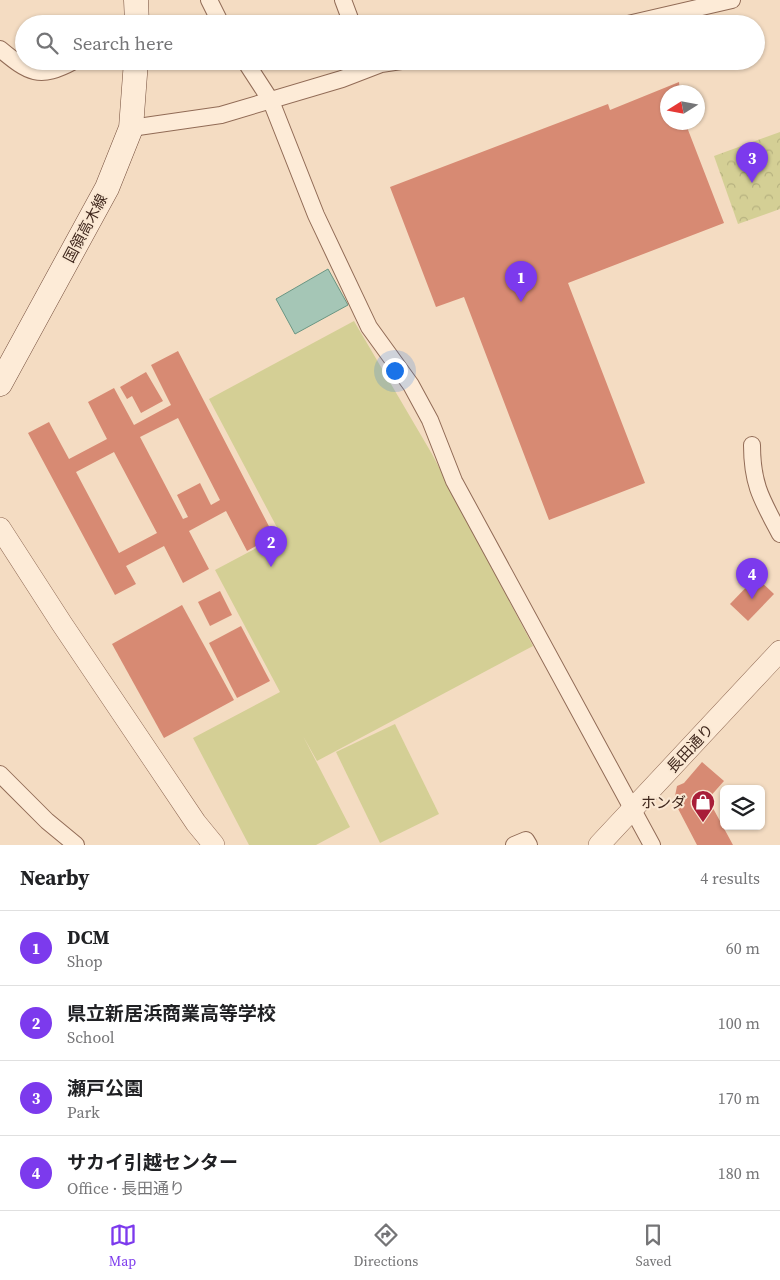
<!DOCTYPE html>
<meta charset="utf-8">
<style>
body{margin:0;font-family:"Source Serif 4","Noto Sans JP",serif;background:#f6f6f6;color:#202124}
.controls{position:absolute;right:15px;bottom:15px;display:grid;overflow:hidden;border-radius:8px;box-shadow:0 1px 4px #0004}
.controls button{width:45px;height:45px;display:grid;place-items:center;padding:0;border:0;border-bottom:1px solid #e0e0e0;background:#fff;color:#202124;font:25px sans-serif}
.compass{position:absolute;left:660px;top:85px;width:45px;height:45px;border-radius:50%;background:#fff;box-shadow:0 1px 4px #0004;rotate:259deg}
.you{position:absolute;left:394px;top:370px;width:18px;height:18px;margin:-12px;border:4px solid #fff;border-radius:50%;background:#1a73e8;box-shadow:0 0 0 8px #1a73e833}
.badge{display:grid;place-items:center;width:32px;height:32px;border-radius:50%;background:#7c3aed;color:#fff;font-size:16px;font-weight:700}
.pin{position:absolute;translate:-50% -41px;filter:drop-shadow(0 1px 2px #0008)}
.pin::after{content:'';position:absolute;top:26px;width:18px;height:15px;background:inherit;clip-path:polygon(0 0,100% 0,50% 100%)}
.list{margin:0;padding:0;list-style:none}
h2{display:flex;justify-content:space-between;align-items:center;height:65px;margin:0;padding:0 20px;font-size:21px}
h2 small{font-size:16px;font-weight:400;color:#757577}
.list li{display:grid;grid-template-columns:32px 1fr auto;gap:15px;align-items:center;box-sizing:border-box;height:75px;padding:0 20px;border-top:1px solid #e0e0e0}
.list b{display:block;font-size:19px;white-space:nowrap}
.list p{margin:0;font-size:16px;white-space:nowrap;color:#757577}
.list em{font-size:16px;font-style:normal;color:#757577}
.icon{flex:none;width:28px;height:28px;fill:none;stroke:currentColor;stroke-width:2;stroke-linecap:round;stroke-linejoin:round}
.map{position:relative;flex:none;width:780px;height:845px;overflow:hidden}
.search{position:absolute;background:#fff;box-shadow:0 1px 4px #0004;left:15px;right:15px;top:15px;height:55px;display:flex;align-items:center;gap:12px;box-sizing:border-box;padding:0 18px;border-radius:28px;color:#757577;font-size:19px}
.sheet{height:365px;background:#fff}
nav{display:flex;justify-content:space-around;align-items:center;box-sizing:border-box;height:70px;border-top:1px solid #e0e0e0;background:#fff;font-size:14px;color:#757577}
nav a{display:grid;justify-items:center;gap:2px}
nav .on{color:#7c3aed}
.map>svg:first-child{display:block}
</style>
<div class="map">
<svg width="780" height="845" viewBox="0 0 780 845">
<defs>
<pattern id="park-crowns" width="20" height="18" patternUnits="userSpaceOnUse" patternTransform="scale(1.25)"><rect width="20" height="18" fill="#d4cf95"/><path d="M2 6a3 3 0 1 1 6 0M12 15a3 3 0 1 1 6 0" fill="none" stroke="#b7b280"/></pattern>
</defs>
<rect width="100%" height="100%" fill="#f4dcc2"/>
<polygon fill="url(#park-crowns)" points="780,132 780,209 738,224 714,156"/>
<g fill="#d4cf95">
<polygon points="354,321 432,454 533,646 317,761 303,736 350,827 316,845 249,845 193,738 280,692 215,570 281,535 209,399"/>
<polygon points="395,724 439,814 380,843 336,752"/>
</g>
<polygon fill="#a5c6b6" stroke="#6a9683" points="328,269 348,305 295,334 276,299"/>
<g fill="#d78a73" fill-rule="evenodd">
<polygon points="679,82 680,92 668,92 668,122 685,122 724,223 568,283 645,483 549,520 464,297 436,307 390,187 608,104 610,110"/>
<path d="M178,351L274,536L247,551L226,511L189,531L209,569L183,583L164,546L126,566L136,584L115,595L28,433L49,422L69,459L107,439L88,402L114,388L134,425L171,405L151,365ZM178,418L220,500L211,505L200,483L177,495L188,517L183,519L140,437ZM114,452L157,533L119,553L76,472Z"/>
<polygon points="146,372 163,401 141,413 132,396 127,399 120,387"/>
<polygon points="756,577 774,594 748,621 730,604"/>
<polygon points="220,591 232,615 210,626 198,602"/>
<polygon points="182,605 234,700 164,738 112,644"/>
<polygon points="241,626 270,681 237,698 209,643"/>
<polygon points="702,762 724,781 708,799 733,845 697,845 674,801 677,786 684,783"/>
</g>
<g fill="none" stroke-linecap="round" stroke-linejoin="round">
<g stroke="#916b56" stroke-width="18">
<g id="minor">
<polyline points="209,0 221,24"/>
<polyline points="343,0 352,24"/>
<polyline points="628,24 732,0"/>
<path d="M0,49C29,73 39,80 74,61"/>
<polyline points="245,61 271,101 316,215 369,327 411,385 430,420 454,481 652,845"/>
<polyline points="131,128 221,115 342,79 381,64 401,61"/>
<path d="M752,445C752,485 762,500 780,534"/>
<polyline points="0,774 47,821 76,845"/>
<polyline points="514,845 526,840 529,845"/>
</g>
</g>
<g stroke="#916b56" stroke-width="22">
<g id="tertiary">
<polyline points="0,528 62,624 196,823 214,845"/>
<polyline points="599,845 780,651"/>
</g>
</g>
<g stroke="#724c3a" stroke-width="25">
<g id="secondary">
<polyline points="136,0 137,24"/>
<polyline points="0,384 107,188 131,128 136,61"/>
</g>
</g>
<use href="#minor" stroke="#fdebd7" stroke-width="16"/>
<use href="#tertiary" stroke="#fdebd7" stroke-width="21"/>
<use href="#secondary" stroke="#fdebd7" stroke-width="24"/>
</g>
<defs>
<g id="shop-pin" transform="scale(1.25)"><path d="M0 17L-7.5 6A9.5 9.5 0 1 1 7.5 6Z" fill="#a81e39" stroke="#fae8d3"/><path d="M-5-2.5h2.3a2.7 3.5 0 0 1 5.4 0H5L5.5 6h-11ZM-1.5-2.5h3a1.5 2.3 0 0 0-3 0Z" fill="#fff"/></g>
</defs>
<g fill-rule="evenodd">
<use href="#shop-pin" x="703" y="802"/>
</g>
<g text-anchor="middle" dominant-baseline="central" stroke-width="4" stroke-linejoin="round" paint-order="stroke">
<g font-size="15" fill="#3f271d" stroke="#fae8d3">
<text transform="translate(85 228) rotate(-62)">国領高木線</text>
<text transform="translate(690 748) rotate(-47)">長田通り</text>
</g>
<g font-size="15" fill="#3f271d" stroke="#fae8d3" text-anchor="end">
<text x="686" y="802">ホンダ</text>
</g>
</g>
</svg>
<div class="controls">
<button><svg class="icon" aria-label="layers" viewBox="0 0 24 24"><path d="M12 4l9 5-9 5-9-5zM3 14l9 5 9-5"/></svg></button>
</div>
<svg class="compass" viewBox="-18 -18 36 36"><path d="M0-13l5 13h-10z" fill="#e53935"/><path d="M0 13l5-13h-10z" fill="#757577"/></svg>
<div class="you"></div>
<div class="pin badge" style="left:521px;top:302px">1</div>
<div class="pin badge" style="left:271px;top:567px">2</div>
<div class="pin badge" style="left:752px;top:183px">3</div>
<div class="pin badge" style="left:752px;top:599px">4</div>
<div class="search"><svg class="icon" aria-label="search" viewBox="0 0 24 24"><circle cx="10" cy="10" r="6"/><path d="M15 15l6 6"/></svg>Search here</div>
</div>
<section class="sheet">
<h2>Nearby<small>4 results</small></h2>
<ul class="list">
<li><span class="badge">1</span><div><b>DCM</b><p>Shop</p></div><em>60 m</em></li>
<li><span class="badge">2</span><div><b>県立新居浜商業高等学校</b><p>School</p></div><em>100 m</em></li>
<li><span class="badge">3</span><div><b>瀬戸公園</b><p>Park</p></div><em>170 m</em></li>
<li><span class="badge">4</span><div><b>サカイ引越センター</b><p>Office · 長田通り</p></div><em>180 m</em></li>
</ul>
</section>
<nav>
<a class="on"><svg class="icon" aria-label="map" viewBox="0 0 24 24"><path d="M3 6l6-2 6 2 6-2v14l-6 2-6-2-6 2zM9 4v14M15 6v14"/></svg>Map</a>
<a><svg class="icon" aria-label="directions" viewBox="0 0 24 24"><path d="M12 3l9 9-9 9-9-9zM9 14v-3h6M13 9l2 2-2 2"/></svg>Directions</a>
<a><svg class="icon" aria-label="saved" viewBox="0 0 24 24"><path d="M7 4h10v16l-5-4-5 4z"/></svg>Saved</a>
</nav>
